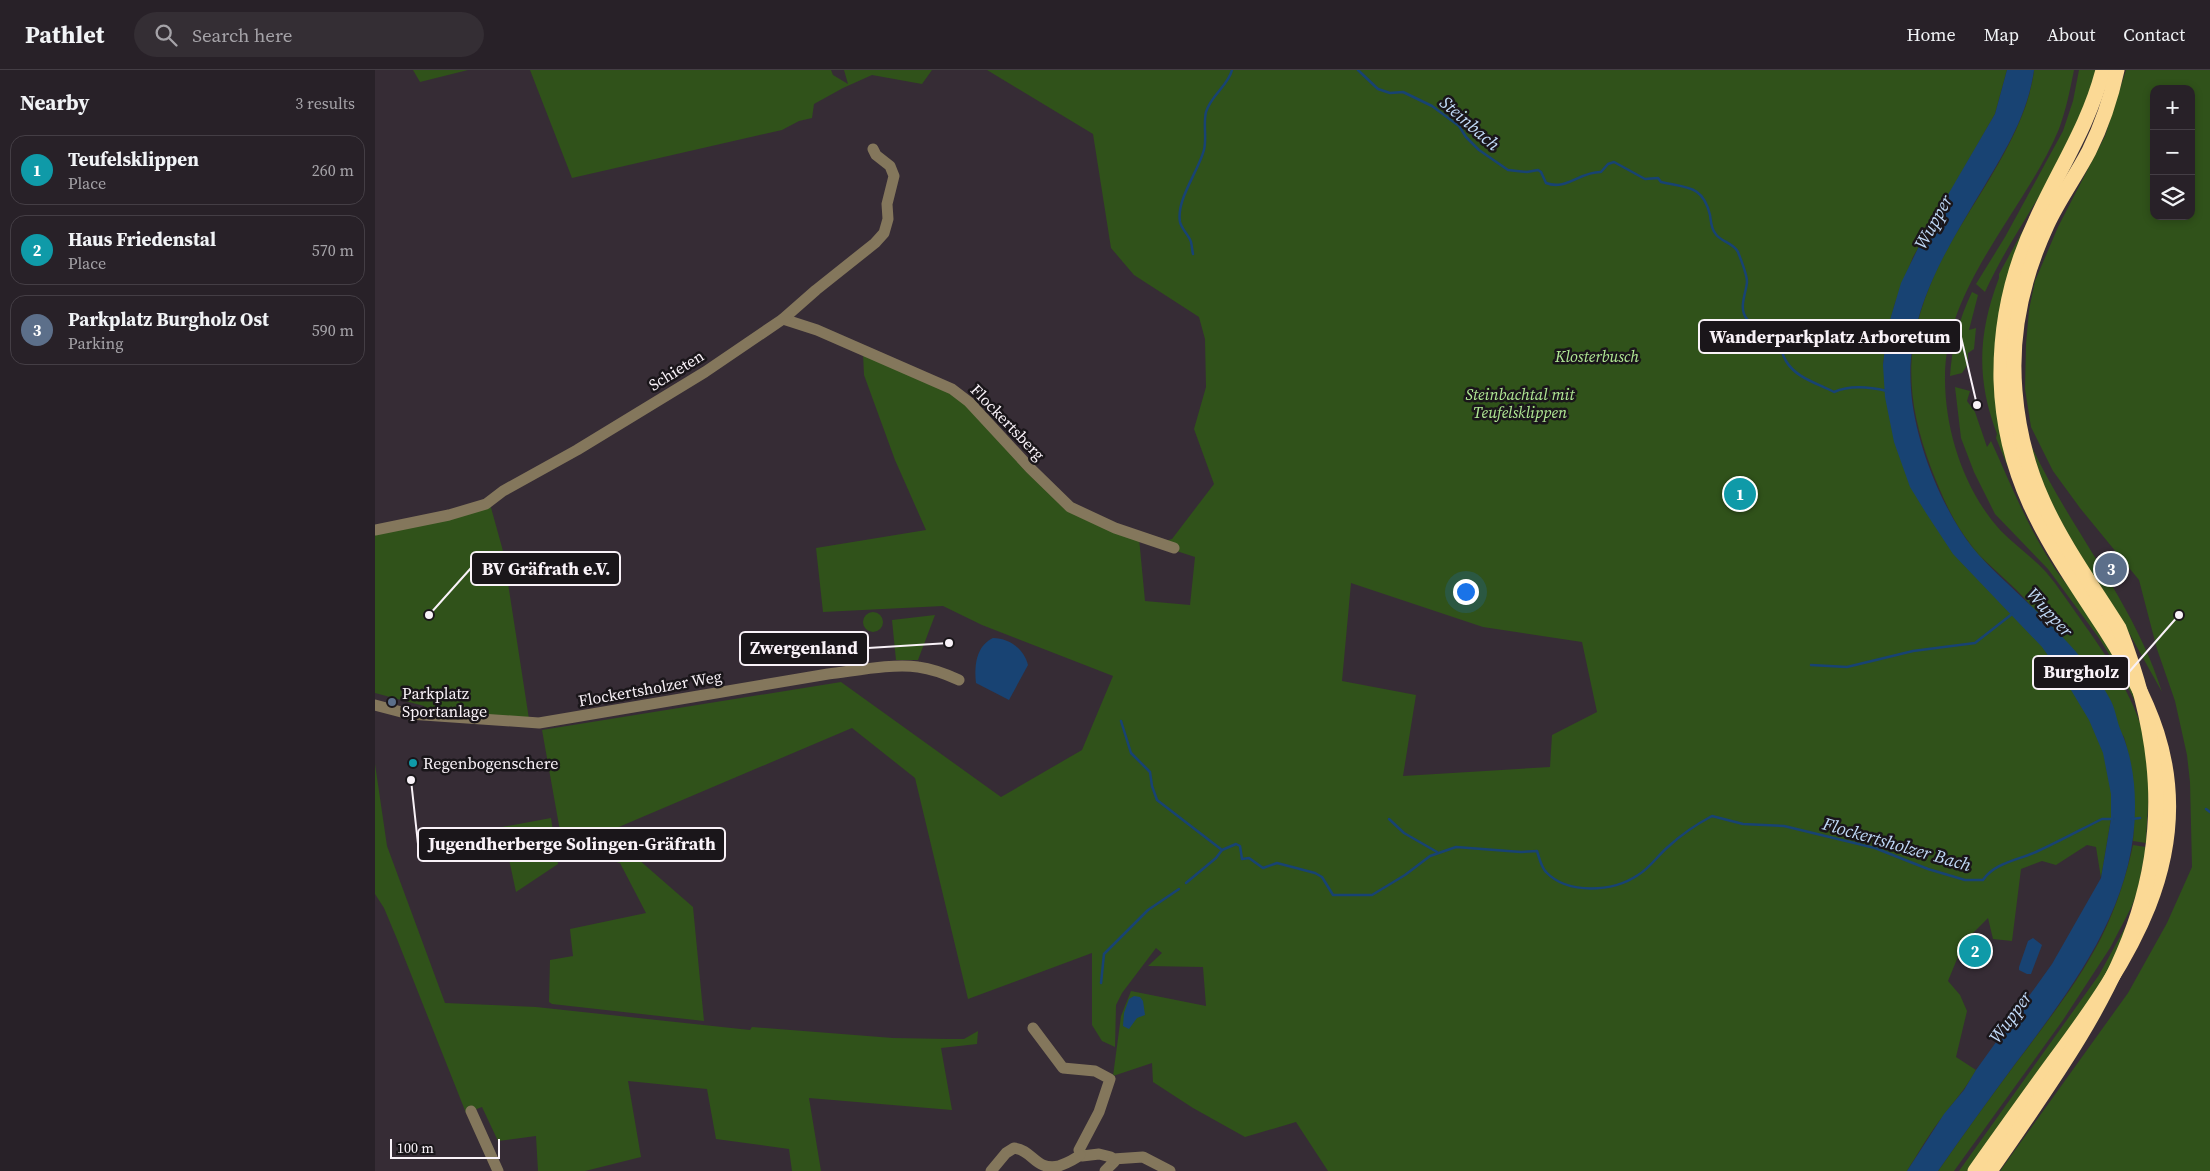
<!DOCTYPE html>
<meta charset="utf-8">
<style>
body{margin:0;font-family:"Source Serif 4",serif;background:#342e34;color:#f1f3f6}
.controls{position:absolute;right:15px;top:15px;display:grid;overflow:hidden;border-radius:10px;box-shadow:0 2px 8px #0003}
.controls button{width:45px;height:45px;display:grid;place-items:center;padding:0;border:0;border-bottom:1px solid #443e45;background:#282128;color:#f1f3f6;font:25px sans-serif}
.scale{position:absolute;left:15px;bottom:12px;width:110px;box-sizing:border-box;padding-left:5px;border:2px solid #f9f2f8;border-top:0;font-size:14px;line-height:18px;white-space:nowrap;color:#f9f2f8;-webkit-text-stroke:4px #1a161a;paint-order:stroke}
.you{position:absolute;left:1090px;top:521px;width:18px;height:18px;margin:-12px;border:4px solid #fff;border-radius:50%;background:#1a73e8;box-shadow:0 0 0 8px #1a73e833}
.badge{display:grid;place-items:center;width:32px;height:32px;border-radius:50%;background:#1a73e8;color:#fff;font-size:16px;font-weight:700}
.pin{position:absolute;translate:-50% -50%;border:2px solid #fff;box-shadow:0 1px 5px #0006}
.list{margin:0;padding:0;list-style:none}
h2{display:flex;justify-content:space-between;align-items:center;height:65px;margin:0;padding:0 20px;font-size:21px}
h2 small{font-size:16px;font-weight:400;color:#a5a3a8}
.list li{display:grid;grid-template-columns:32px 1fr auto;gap:15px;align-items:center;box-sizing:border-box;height:70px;margin:0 10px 10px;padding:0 10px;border:1px solid #443e45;border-radius:15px}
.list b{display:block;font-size:19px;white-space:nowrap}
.list p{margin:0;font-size:16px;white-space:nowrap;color:#a5a3a8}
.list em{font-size:16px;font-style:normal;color:#a5a3a8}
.icon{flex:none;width:28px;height:28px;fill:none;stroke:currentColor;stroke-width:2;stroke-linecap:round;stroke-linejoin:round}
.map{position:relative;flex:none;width:1835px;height:1101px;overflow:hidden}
header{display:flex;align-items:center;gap:30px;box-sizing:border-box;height:70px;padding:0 25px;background:#282128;border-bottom:1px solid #443e45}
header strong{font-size:24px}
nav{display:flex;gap:28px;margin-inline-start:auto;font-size:18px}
.search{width:350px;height:45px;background:#342e34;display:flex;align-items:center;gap:12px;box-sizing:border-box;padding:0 18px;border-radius:28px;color:#a5a3a8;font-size:19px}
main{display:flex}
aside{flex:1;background:#282128}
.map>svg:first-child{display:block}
</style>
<header>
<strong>Pathlet</strong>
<div class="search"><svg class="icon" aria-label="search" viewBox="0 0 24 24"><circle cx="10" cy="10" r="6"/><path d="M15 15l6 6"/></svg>Search here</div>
<nav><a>Home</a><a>Map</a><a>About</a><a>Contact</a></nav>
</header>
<main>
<aside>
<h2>Nearby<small>3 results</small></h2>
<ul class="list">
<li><span class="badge" style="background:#0f9aa8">1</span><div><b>Teufelsklippen</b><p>Place</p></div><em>260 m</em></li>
<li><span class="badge" style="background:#0f9aa8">2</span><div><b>Haus Friedenstal</b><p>Place</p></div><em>570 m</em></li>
<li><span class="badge" style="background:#5c6f8a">3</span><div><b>Parkplatz Burgholz Ost</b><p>Parking</p></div><em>590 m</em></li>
</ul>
</aside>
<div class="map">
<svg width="1835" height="1101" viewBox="0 0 1835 1101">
<rect width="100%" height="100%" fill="#362c35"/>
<g fill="#30521a" fill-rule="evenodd">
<polygon points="38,0 93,0 45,12"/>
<polygon points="155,0 456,0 458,5 473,14 469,0 557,0 547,14 497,5 468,18 439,34 437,48 424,51 407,60 197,108"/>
<path d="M612,0H1632L1620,44L1538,187L1520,233L1513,259L1508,295L1556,429L1673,564L1738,688L1736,749L1726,808L1721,777L1712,775L1681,795L1667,791L1646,799L1637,871L1618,869L1613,848L1589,872L1573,911L1585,925L1592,941L1581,987L1601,1000C1592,1017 1580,1030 1569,1045C1555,1062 1544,1082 1532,1101H953L921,1052L870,1067L818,1038L778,1012L777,993L738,1006L746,946L756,921L831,936L828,897L773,896L787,883L781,878L747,923L741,935L740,977L727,971L717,955V883L593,929L540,708L477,658L232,762L318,837L329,951L177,934L174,932L175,890L198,886L195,859L271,843L245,793L204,781L190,789L167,660L466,612L626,727L707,680L738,606L607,555L568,536L448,542L441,478L551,460L520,390L489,305L488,283L566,316L592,333L699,442L764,468L770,531L815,535L820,487L780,474L797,469L839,414L819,359L831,317L830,269L824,247L759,205L736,178L718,64ZM976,513L1108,557L1207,572L1222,642L1177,665L1175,697L1028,706L1041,625L967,611Z"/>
<path d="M1659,0H1699C1695,20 1691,40 1684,59C1650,141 1569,216 1570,309C1570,362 1590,422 1626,461C1640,475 1657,487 1671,502C1683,516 1693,532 1704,547C1731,585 1758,624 1770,669C1778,702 1772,739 1771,773L1758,771C1761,735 1759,702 1749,667C1716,626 1690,577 1656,536C1639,514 1614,498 1597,476C1578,453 1567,426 1556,398C1528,322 1529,269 1564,195C1594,134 1651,68 1659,0Z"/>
<path d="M1704,0H1722C1711,32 1699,62 1684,92C1660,136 1631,176 1610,222L1601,214L1630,167L1688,61L1698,31Z"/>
<path d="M1751,0H1835V1101H1625L1753,923L1792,853L1817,797L1815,712L1812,685L1800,631L1782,579L1764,510L1705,438L1678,401L1656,357L1650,319L1651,274L1654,240L1660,211L1683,157L1730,66ZM1779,19H1816V146H1779Z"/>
<path d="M1651,155L1635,402L1621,368L1622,364C1601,309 1603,263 1624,208V204Z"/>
<path d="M1597,222L1603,225L1594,260L1601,258L1599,279L1593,283V294L1587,303L1575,306C1577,276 1584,249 1597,222Z"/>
<path d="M1580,317L1595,321L1592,331L1600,342L1612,377L1616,371C1635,412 1652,456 1677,494C1684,506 1694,516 1702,527C1720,550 1737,575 1751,600C1781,656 1796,722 1785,785C1776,838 1746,884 1717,927C1678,987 1635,1043 1594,1101H1584L1724,905L1752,854L1766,821L1772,798L1782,743V712L1778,689L1765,641L1745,602L1724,568L1673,499L1620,444L1599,402L1586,368Z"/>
<path d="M1655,373C1694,458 1759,532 1787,622L1753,561L1678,444Z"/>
<polygon points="115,434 128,481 154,649 48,641 49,636 0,623 0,462"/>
<circle cx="498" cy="552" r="10"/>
<polygon points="560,545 543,590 521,590 517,550"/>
<polygon points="0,694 12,776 70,933 161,937 375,960 377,957 518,968 573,969 589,969 603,961 602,974 566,978 577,1040 434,1028 446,1101 417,1101 414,1079 341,1069 332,1019 253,1011 266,1087 210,1101 163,1101 161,1066 123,1071 107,1037 91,1043 22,869 9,838 0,824"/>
<polygon points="176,748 183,794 141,822 127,757"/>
<path d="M1758,775L1771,777L1763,819L1757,836L1735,878L1688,950L1579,1101H1563C1588,1065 1614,1029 1641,993C1671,953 1703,913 1726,868C1741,838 1751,807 1758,775Z"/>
</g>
<g fill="#184373">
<path d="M1632,0H1659C1653,43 1632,78 1610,115C1572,178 1530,243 1536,319C1539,369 1566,437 1597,477C1614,498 1636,516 1655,535C1681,559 1721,600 1736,631C1741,641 1742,652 1746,661C1756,684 1760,710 1760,735C1761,835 1698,917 1640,994C1614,1029 1588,1065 1563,1101H1532L1569,1044L1589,1020L1601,1000L1677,894L1726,808L1736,749V724L1728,683L1714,650L1687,605L1667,577L1578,484L1551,443L1535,417L1519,372L1510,327L1508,295L1510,277L1515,250L1526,213L1550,164L1620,44Z"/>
<path d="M618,568C634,568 649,579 653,595L634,630L601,613C599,596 601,576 618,568Z"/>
<polygon points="1658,868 1667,875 1656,904 1652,904 1644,900 1644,897 1653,871"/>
<polygon points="759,926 765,927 768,931 770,945 762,948 754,959 748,956 749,943 754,929"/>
</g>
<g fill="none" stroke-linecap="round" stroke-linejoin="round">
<g stroke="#184373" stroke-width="2.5">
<path d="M983,0L1003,19L1015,23L1028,22L1057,36L1084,56L1091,67L1104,80L1133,100L1152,102L1163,100L1166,102L1171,113C1191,121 1206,101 1226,102L1233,94L1239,92L1270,109L1283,108L1286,112C1312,118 1328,115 1335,145C1336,151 1336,158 1340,163C1345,172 1358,172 1363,182C1366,190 1372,204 1372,212C1371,224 1363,238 1372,249C1376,254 1384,257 1390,263H1397C1406,272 1405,281 1411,291C1421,308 1442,313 1459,322C1475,315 1495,317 1512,321"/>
<path d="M818,184C817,180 817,176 816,172C814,165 807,160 805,152C801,130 823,102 829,80C832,68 828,54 831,42C836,25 853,16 857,0"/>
<polyline points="1436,595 1472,597 1538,581 1600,573 1637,544"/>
<path d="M746,651L756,683L775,702L777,716L782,730L847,780L861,774L865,776L867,789L874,788L888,798L902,793L940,803L947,807L958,825H997L1030,805L1055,786L1081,777L1146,782L1162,781C1164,787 1166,797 1171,802C1193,825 1238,822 1263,805C1275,798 1283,785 1294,776C1306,765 1322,754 1337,746L1368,754L1409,756L1500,778L1553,799L1590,810H1608C1619,793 1643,790 1661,782C1683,772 1705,760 1727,749H1738"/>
<polyline points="1831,739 1835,742"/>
<polyline points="1014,749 1029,763 1062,782"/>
<polyline points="1757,749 1765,748"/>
<polyline points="811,813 841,788 847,780"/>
<polyline points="726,913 729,884 773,840 804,819"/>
</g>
<g stroke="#84775c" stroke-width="11">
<polyline points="408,249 442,260 577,319 594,332 655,398 695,437 740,458 799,478"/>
<polyline points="0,460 74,445 111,434 128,421 202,380 330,302 408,249 441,220 500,173 509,163 513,149 512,134 519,106 515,96 501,85 498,79"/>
<path d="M0,635L34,644L164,653L453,604C479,601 518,593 543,597C558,599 571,604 584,610"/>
<polyline points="658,958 688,998 720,1001 735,1009 724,1042 704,1080 707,1086 724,1084 736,1087 739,1092 730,1101"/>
<polyline points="96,1041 123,1101"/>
<polyline points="738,1089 768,1087 795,1101"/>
<path d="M616,1101L631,1083L639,1078C658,1080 660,1101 684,1096C692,1093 699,1090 705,1085"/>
</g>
<g stroke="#fbd995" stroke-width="15">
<path d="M1600,1101C1627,1063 1654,1025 1682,987C1753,891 1822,788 1782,663C1768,620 1745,581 1720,544C1669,467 1629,406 1626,310C1625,254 1637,200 1661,150C1684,99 1714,55 1728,0"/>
<path d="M1615,1101C1744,916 1835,790 1744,558C1692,476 1648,422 1640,321C1635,264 1648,207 1672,155C1684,129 1701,106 1714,81C1727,55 1736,28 1742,0"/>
</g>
</g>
<circle fill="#5c6f8a" stroke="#1a161a" stroke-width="2" cx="17" cy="632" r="5"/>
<circle fill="#0f9aa8" stroke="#1a161a" stroke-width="2" cx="38" cy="693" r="5"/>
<g text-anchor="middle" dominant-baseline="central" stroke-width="5" stroke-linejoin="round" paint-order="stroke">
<g font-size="16" font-style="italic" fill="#b1e995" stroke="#1a161a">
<text x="1222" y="286">Klosterbusch</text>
<text x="1145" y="324">Steinbachtal mit<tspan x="1145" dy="18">Teufelsklippen</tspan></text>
</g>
<g font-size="16" fill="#f9f2f8" stroke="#1a161a">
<text transform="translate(301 300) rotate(-32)">Schieten</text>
<text transform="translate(633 352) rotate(46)">Flockertsberg</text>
<text transform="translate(275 618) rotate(-10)">Flockertsholzer Weg</text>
</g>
<g font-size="16" fill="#f9f2f8" stroke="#1a161a" text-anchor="start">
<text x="27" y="623">Parkplatz<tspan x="27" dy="18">Sportanlage</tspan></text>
<text x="48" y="693">Regenbogenschere</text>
</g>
<g font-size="18" font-style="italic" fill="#c0d9f7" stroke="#1a161a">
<text transform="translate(1095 53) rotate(41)">Steinbach</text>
<text transform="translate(1558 152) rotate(-61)">Wupper</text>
<text transform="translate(1675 542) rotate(48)">Wupper</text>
<text transform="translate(1522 774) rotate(16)">Flockertsholzer Bach</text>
<text transform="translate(1635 947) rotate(-54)">Wupper</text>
</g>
</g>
<path fill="none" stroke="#f9f2f8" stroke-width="2" d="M1602 335L1586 267M54 545L96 498M574 573L493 578M1804 545L1754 602M36 710L43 774"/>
<g fill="#f9f2f8" stroke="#1a161a" stroke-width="2">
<circle cx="1602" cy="335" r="5"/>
<circle cx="54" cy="545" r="5"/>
<circle cx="574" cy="573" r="5"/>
<circle cx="1804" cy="545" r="5"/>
<circle cx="36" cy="710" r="5"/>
</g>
<g fill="#1a161a" stroke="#f9f2f8" stroke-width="2">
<rect x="1324" y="250" width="262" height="33" rx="5"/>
<rect x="96" y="482" width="149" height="33" rx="5"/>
<rect x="365" y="562" width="128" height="33" rx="5"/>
<rect x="1658" y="586" width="96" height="33" rx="5"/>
<rect x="43" y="758" width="307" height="33" rx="5"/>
</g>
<g font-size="18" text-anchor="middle" font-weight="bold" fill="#f9f2f8">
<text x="1455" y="273">Wanderparkplatz Arboretum</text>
<text x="171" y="505">BV Gräfrath e.V.</text>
<text x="429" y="584">Zwergenland</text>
<text x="1706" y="608">Burgholz</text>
<text x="197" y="780">Jugendherberge Solingen-Gräfrath</text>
</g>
</svg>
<div class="controls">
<button>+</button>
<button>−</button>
<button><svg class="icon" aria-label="layers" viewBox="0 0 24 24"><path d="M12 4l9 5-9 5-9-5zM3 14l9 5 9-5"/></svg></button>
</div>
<div class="scale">100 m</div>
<div class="you"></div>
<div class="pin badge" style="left:1365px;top:424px;background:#0f9aa8">1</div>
<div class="pin badge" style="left:1600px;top:881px;background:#0f9aa8">2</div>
<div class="pin badge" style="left:1736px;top:499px;background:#5c6f8a">3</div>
</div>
</main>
